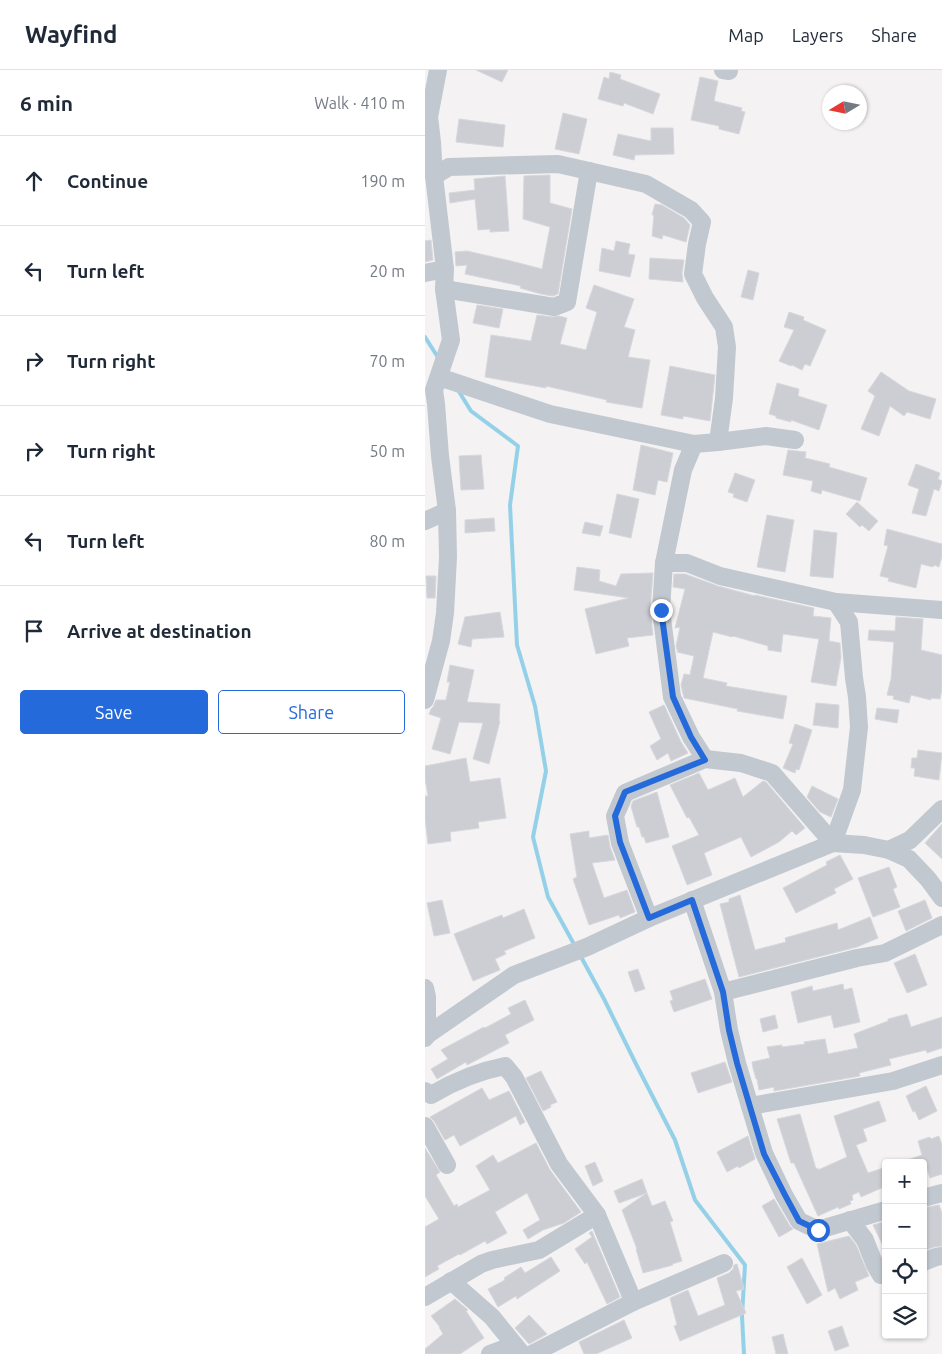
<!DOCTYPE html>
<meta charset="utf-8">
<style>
body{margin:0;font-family:Ubuntu,sans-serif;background:#f6f6f7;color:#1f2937}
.controls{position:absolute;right:15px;bottom:15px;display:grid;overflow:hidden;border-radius:5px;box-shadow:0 1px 4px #0004}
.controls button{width:45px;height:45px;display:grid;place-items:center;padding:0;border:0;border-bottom:1px solid #e0e1e3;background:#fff;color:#1f2937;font:25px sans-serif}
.compass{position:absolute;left:397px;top:15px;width:45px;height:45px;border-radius:50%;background:#fff;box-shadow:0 1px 4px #0004;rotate:260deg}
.stop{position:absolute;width:15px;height:15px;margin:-11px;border:4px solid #256adb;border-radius:50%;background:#fff}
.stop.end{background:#256adb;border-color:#fff;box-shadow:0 1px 5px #0008}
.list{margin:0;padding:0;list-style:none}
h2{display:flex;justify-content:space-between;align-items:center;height:65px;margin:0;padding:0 20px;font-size:21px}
h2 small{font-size:16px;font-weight:400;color:#747a83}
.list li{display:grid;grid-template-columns:32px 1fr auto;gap:15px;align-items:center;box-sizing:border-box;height:90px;padding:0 20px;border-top:1px solid #e0e1e3}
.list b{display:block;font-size:19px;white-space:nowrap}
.list em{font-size:16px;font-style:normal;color:#747a83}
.actions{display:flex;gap:10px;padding:15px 20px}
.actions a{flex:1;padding:11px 0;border:1px solid #256adb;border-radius:5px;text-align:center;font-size:18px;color:#256adb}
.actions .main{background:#256adb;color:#fff}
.icon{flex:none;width:28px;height:28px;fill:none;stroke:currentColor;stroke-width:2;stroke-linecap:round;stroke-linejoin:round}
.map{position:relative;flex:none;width:517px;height:1284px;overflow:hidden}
header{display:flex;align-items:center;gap:30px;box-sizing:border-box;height:70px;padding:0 25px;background:#fff;border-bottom:1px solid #e0e1e3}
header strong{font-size:24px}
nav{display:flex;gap:28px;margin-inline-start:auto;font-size:18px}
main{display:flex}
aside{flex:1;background:#fff}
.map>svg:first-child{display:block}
</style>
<header>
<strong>Wayfind</strong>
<nav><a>Map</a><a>Layers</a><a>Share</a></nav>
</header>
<main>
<aside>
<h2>6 min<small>Walk · 410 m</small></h2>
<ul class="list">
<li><svg class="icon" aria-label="ahead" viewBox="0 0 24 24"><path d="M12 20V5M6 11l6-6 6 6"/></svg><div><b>Continue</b></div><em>190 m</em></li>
<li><svg class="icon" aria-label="left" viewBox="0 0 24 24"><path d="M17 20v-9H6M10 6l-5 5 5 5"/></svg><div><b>Turn left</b></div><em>20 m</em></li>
<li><svg class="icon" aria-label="right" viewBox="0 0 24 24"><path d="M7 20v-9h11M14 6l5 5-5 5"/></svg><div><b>Turn right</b></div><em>70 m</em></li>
<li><svg class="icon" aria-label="right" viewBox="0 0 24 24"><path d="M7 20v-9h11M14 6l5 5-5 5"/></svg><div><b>Turn right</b></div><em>50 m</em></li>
<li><svg class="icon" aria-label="left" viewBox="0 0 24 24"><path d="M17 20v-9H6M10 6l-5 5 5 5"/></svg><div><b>Turn left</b></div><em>80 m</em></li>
<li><svg class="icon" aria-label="arrive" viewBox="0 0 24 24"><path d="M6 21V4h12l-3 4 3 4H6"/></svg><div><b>Arrive at destination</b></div></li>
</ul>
<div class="actions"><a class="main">Save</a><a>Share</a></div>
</aside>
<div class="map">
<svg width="517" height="1284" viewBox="0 0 517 1284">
<rect width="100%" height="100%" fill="#f4f2f2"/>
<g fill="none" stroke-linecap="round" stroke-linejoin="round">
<g stroke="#94d1e8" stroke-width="4">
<polyline points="0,267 14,289"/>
<polyline points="33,320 46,341 93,376 85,435 92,575 110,636 121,701 108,767 123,827 150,876"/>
<polyline points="155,885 179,929 212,996 250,1070 270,1130 320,1195 317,1246 319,1284"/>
</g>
</g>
<g fill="#ccced4" stroke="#d6d8dd">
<polygon points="51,0 83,0 77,12"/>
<polygon points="185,2 196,5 195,9 235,24 228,44 199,33 198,36 173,29 179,7 184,9"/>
<polygon points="275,7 293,11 289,31 317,38 316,41 320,42 314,64 294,59 294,56 266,50"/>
<polygon points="138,43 162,49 154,84 130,79"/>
<polygon points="34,49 80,55 78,77 31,72"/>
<polygon points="226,58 248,58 249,84 210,85 209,90 188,85 193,64 226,71"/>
<polygon points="125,105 125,133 147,139 133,224 128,226 116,224 95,218 96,216 40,204 42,195 31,196 30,182 42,181 86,191 117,199 125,157 98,149 99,106"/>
<polygon points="80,106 84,161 65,162 65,159 53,160 50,129 25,133 24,123 50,120 49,109"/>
<polygon points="230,134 237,135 259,148 265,155 261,172 238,165 237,169 227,166 229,145 227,145"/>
<polygon points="6,170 8,190 0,192 0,171"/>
<polygon points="191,171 205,174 203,184 210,185 205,207 174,201 177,178 189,181"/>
<polygon points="225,188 259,190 257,203 258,212 224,209"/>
<polygon points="323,200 334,203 328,230 316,227"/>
<polygon points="169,215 209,229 199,257 210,260 203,287 225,290 217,338 181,332 182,330 121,316 121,318 60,307 66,265 106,271 112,245 127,247 134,246 142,248 135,274 161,280 172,242 161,238"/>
<polygon points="52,235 78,239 74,258 48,253"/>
<polygon points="364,242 379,247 378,250 401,260 385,296 380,294 377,300 367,295 366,296 354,291 369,260 359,257"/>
<polygon points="245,296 290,305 285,351 258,346 258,349 236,345"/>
<polygon points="456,302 484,321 511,329 505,349 482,342 479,346 465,336 454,366 436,359 450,326 443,321"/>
<polygon points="352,313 374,319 373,326 402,335 394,360 366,350 366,352 351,348 351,346 344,344"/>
<polygon points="216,375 248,383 242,412 233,410 230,425 208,420"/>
<polygon points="363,380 381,382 380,388 405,394 404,397 442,408 435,431 397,420 396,424 386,421 388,411 358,405"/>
<polygon points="56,385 59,419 36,420 34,386"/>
<polygon points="491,394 515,403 513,409 517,411 514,421 509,419 501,446 487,443 494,419 483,415"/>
<polygon points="310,403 330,410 322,432 308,427 309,424 303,422"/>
<polygon points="192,424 214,429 206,468 184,463"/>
<polygon points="432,432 453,451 444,461 437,455 435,457 421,444"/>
<polygon points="342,445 369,450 360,502 332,497"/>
<polygon points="69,448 70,461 40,463 40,450"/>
<polygon points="160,452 178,456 175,466 157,463"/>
<polygon points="462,459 517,474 517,486 514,497 509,495 508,497 496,494 491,518 463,511 464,508 455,506 463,476 459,475"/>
<polygon points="389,460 412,463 408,508 385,506"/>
<polygon points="152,497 175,500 174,511 191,516 196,504 228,503 225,540 228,565 202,568 204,576 171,584 160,539 204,528 149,520"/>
<polygon points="249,504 260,504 293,516 330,526 330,525 389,538 388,546 406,548 404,571 415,573 416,587 411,616 386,612 394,569 358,564 356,582 343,580 343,576 308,566 307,567 288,562 278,608 302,613 301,616 362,626 358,649 312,641 313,639 259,628 256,615 259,604 265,605 269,586 252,582 253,580 252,580 251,576 255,557 250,558 260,519 248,517"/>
<polygon points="1,506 11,506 10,528 2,528"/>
<polygon points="75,542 79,567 47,569 46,577 33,574 40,547"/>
<polygon points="471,547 498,549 496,580 517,585 517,619 515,629 506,628 506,630 486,625 484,633 468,629 469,626 462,625 466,609 469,572 443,570 444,560 470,561"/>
<polygon points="25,595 49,600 42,632 75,634 74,651 75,651 64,694 48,689 58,653 34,652 25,684 7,679 16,648 4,644 6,639 8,637 11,630 21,630 25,612 22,612"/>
<polygon points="391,633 414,635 413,658 388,655"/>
<polygon points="239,635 256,672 263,683 246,691 243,683 232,690 225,676 236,669 224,642"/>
<polygon points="452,638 474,640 472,653 450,649"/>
<polygon points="370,654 387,660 374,700 371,699 370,703 358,698 368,674 364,673"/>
<polygon points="493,680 517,683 514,710 489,706 490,698 486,698 487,688 492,688"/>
<polygon points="41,688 45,712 75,708 81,748 53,752 54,758 25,762 26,771 3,774 0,749 0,726 3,726 0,709 0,696"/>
<polygon points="274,703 283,720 310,708 318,727 338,711 341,712 380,758 371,765 367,761 354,772 326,787 316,767 279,783 287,805 262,815 247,776 274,765 264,747 262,748 245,715"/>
<polygon points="387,716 413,729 406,747 395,742 382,727"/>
<polygon points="232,722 244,767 221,773 219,767 217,767 214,757 212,757 206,736 208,731"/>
<polygon points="517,754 517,789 500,773"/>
<polygon points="164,761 164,768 183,765 185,777 190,790 167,793 179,828 202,820 210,842 195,848 194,845 164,855 148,809 152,807 145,764"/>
<polygon points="415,785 428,809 409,819 411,823 371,843 358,818 402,795 401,792"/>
<polygon points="464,797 472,817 468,819 475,837 448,847 433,808"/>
<polygon points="315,825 330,880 361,872 360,868 391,859 412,853 413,860 445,847 453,868 432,877 314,907 295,834 304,832 304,829"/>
<polygon points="17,830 25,863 9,866 2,833"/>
<polygon points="500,830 507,848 481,861 473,841"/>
<polygon points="99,839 110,868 79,881 81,884 70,889 75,900 48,911 29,864 77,845 78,848"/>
<polygon points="490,884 502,915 482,923 469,893"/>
<polygon points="213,899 220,919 210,922 203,902"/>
<polygon points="280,909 287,929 249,942 245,931 248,930 245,921"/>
<polygon points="418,914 419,920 427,918 435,952 409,958 406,945 373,953 366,922 387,916 388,921"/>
<polygon points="100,930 109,950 80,965 84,973 42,995 41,992 12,1009 6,999 23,989 16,980 59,957 60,958 86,944 83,938"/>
<polygon points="482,944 486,957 517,947 517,978 502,983 501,980 464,989 466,995 434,1003 435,1006 349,1021 349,1017 334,1020 332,1009 331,1009 328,998 327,992 345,988 342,977 357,975 357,977 380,974 379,972 400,969 403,984 433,978 429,964 463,951 463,949"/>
<polygon points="350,945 353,958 338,962 335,949"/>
<polygon points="300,992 307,1012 273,1023 266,1003"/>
<polygon points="116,1001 132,1032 125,1035 126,1037 118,1041 101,1008"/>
<polygon points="501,1016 512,1041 494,1050 490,1041 488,1042 481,1026"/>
<polygon points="57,1018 64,1030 84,1021 100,1052 95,1055 91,1046 35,1076 29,1065 20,1070 9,1051 5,1047"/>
<polygon points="454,1031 461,1051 438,1059 442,1071 431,1075 443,1103 461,1097 461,1116 436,1127 434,1122 427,1125 428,1130 425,1131 426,1134 414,1139 413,1137 393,1146 369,1093 366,1093 352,1049 375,1044 391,1099 393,1098 393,1100 422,1087 409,1046"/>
<polygon points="323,1066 330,1089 314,1098 313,1096 302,1102 292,1082"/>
<polygon points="514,1066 517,1075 517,1104 505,1108 500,1093 480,1093 479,1091 497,1085 493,1071 505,1067 506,1069"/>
<polygon points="111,1073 125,1100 156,1142 139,1153 118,1160 103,1169 98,1160 115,1150 102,1123 70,1142 82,1163 62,1174 60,1171 35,1185 34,1184 12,1196 14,1199 0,1207 0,1157 14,1149 0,1126 0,1078 15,1102 11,1105 29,1136 32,1134 33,1137 65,1120 51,1096 68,1085 73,1093"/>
<polygon points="170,1092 178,1111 168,1116 160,1096"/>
<polygon points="217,1109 222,1123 194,1133 189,1121"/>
<polygon points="222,1123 227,1136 240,1131 248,1151 245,1152 257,1191 247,1194 248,1195 218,1203 211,1179 212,1179 197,1140"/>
<polygon points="349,1129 365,1156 368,1159 354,1167 337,1136"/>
<polygon points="514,1135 517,1143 517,1176 509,1177 498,1181 498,1138"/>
<polygon points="461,1151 461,1182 448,1155"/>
<polygon points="167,1161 195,1227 182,1234 162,1192 160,1194 150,1179 167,1167 164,1163"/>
<polygon points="424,1166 431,1175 444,1206 430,1212 433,1220 415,1229 410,1218 403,1222 392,1174"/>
<polygon points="126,1187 135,1201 92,1229 91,1226 73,1237 63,1219 80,1210 79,1208 96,1197 100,1203"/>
<polygon points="377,1188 397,1225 382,1234 362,1197"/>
<polygon points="312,1194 319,1219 311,1221 321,1243 255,1271 249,1256 252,1255 245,1228 263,1220 273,1246 300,1235 292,1208 304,1203 308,1199 309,1195"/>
<polygon points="30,1229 43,1240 41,1241 59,1268 35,1284 0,1284 0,1279 18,1264 14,1257 15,1257 6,1246"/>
<polygon points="104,1245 122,1264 104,1274 90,1258"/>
<polygon points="199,1250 207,1268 171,1284 159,1284 154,1272"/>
<polygon points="417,1256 424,1276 410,1281 403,1261"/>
<polygon points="358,1264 363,1284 351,1284 347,1267"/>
</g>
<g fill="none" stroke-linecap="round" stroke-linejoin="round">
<g stroke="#c1c8cf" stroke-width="18">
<polyline points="298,0 304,1"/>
<polyline points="9,106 24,97 133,94 221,114 266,140 277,152 272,174 268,204 280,228 299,257 302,277 299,328 293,372"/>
<polyline points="0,203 20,199"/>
<polyline points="19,219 129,237 142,232 164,101"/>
<polyline points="14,307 125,344 269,374"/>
<polyline points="0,451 22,441"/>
<polyline points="239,493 262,493 295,506 411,532 517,540"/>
<polyline points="0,630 16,571 20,543 23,487 22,441 15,386 11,334 9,320 26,270 19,219 20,199 9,106 7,72 4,47 13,0"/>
<polyline points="280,689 266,667 247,627 236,540 239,493 258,400 269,374 293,372 341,366 370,370"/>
<polyline points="464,780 485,770 517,739"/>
<polyline points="267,830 298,922 304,960 312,993 339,1083 359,1125 374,1151 393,1160 461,1140"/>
<polyline points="224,848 195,773 190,746 200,723 280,689 316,693 347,703 408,773 427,720 434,657 432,627 429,608 424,552 411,532"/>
<polyline points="0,918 2,927 2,965 0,968"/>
<polyline points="298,922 432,888 460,883 517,855"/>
<polyline points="2,965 89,905 162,877 224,848 408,773 439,775 464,780 484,789 503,809 517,828"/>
<path d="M0,1021L6,1025C28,1012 54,1001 80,996L89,1007L134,1094L172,1145L204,1221L208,1232L107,1284"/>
<polyline points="325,1036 468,1011 517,995"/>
<polyline points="0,1056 22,1095"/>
<polyline points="498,1128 517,1123"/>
<polyline points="425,1150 440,1170 450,1195 456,1205 461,1205"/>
<polyline points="498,1192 511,1187 517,1186"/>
<polyline points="26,1211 67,1247 97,1284"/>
<polyline points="0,1227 56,1194 67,1190 114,1180 172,1145"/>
<polyline points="208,1232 299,1193"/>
<polyline points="65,1284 89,1275"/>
</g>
</g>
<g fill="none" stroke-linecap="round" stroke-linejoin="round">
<polyline stroke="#256adb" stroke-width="6" points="236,540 248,627 266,667 280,690 200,722 190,746 195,772 224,848 267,830 298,922 304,960 312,993 339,1084 360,1125 374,1151 393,1160"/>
</g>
</svg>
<div class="controls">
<button>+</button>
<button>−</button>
<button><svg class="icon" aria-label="locate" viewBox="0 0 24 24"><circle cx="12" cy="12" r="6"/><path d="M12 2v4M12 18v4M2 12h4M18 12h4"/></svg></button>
<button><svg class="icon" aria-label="layers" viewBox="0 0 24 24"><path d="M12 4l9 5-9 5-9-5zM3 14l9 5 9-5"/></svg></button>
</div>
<svg class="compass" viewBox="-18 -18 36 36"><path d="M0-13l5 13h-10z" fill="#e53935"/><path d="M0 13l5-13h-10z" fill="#747a83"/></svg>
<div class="stop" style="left:393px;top:1160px"></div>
<div class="stop end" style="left:236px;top:540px"></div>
</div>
</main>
